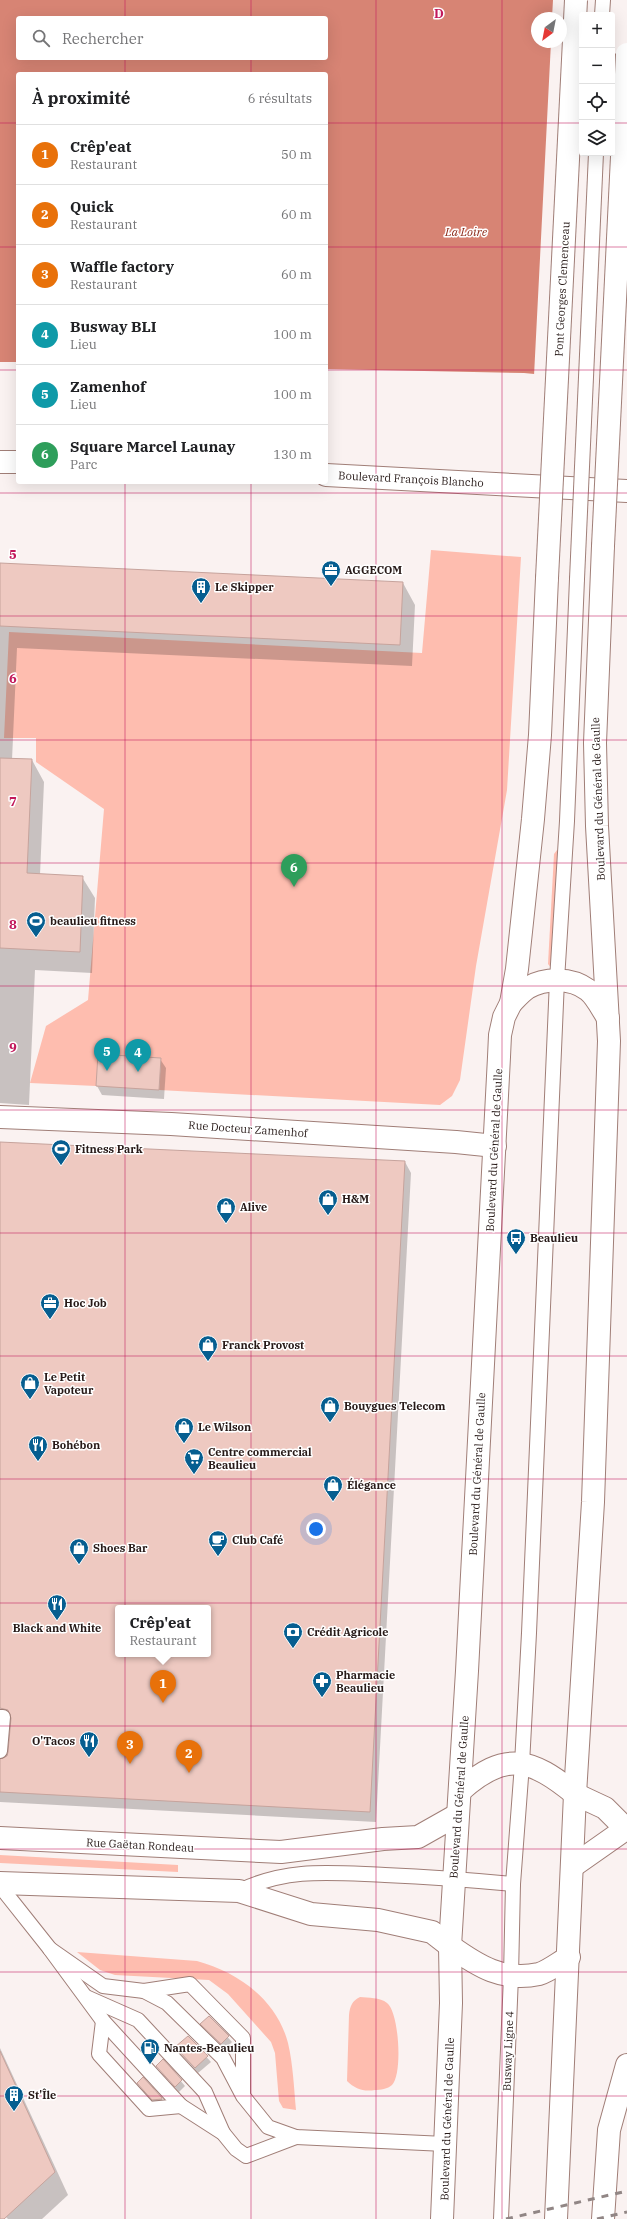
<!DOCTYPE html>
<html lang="fr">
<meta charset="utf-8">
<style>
body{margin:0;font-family:"IBM Plex Serif",serif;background:#f6f6f6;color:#202124}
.controls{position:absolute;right:12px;top:12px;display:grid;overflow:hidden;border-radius:4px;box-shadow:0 4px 16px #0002}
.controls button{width:36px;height:36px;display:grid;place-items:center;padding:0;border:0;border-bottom:1px solid #e0e0e0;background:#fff;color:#202124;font:20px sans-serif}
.compass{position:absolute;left:531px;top:12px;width:36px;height:36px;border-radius:50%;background:#fff;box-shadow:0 4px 16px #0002;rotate:212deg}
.you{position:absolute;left:316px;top:1529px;width:14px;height:14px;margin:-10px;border:3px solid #fff;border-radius:50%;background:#1a73e8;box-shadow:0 0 0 6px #1a73e833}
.badge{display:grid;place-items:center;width:26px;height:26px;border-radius:50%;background:#d93025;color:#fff;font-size:13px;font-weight:700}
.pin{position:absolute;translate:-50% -33px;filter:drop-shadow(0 1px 2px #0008)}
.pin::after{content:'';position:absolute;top:21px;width:14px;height:12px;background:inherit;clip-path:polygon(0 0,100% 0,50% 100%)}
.popup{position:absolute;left:115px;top:1605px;width:96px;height:52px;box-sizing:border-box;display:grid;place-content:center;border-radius:4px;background:#fff;filter:drop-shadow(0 1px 3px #0005);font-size:13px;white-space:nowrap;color:#757577}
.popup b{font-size:15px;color:#202124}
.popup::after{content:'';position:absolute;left:50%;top:100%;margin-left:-8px;border:8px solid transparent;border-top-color:#fff}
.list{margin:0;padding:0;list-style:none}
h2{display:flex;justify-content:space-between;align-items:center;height:52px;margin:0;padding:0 16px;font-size:17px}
h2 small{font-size:13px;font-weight:400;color:#757577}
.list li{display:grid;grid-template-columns:26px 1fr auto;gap:12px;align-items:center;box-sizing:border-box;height:60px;padding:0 16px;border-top:1px solid #e0e0e0}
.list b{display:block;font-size:15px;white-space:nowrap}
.list p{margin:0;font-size:13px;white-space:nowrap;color:#757577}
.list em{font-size:13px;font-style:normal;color:#757577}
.icon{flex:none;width:22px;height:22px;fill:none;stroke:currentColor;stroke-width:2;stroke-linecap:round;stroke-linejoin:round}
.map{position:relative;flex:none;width:627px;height:2219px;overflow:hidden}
.search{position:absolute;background:#fff;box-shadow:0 4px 16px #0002;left:16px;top:16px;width:312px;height:44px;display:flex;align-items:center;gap:10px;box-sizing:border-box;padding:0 14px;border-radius:4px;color:#757577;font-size:15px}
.panel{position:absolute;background:#fff;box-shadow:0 4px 16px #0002;left:16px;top:72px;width:312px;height:412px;border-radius:4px}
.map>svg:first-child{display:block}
</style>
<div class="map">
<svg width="627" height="2219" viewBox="0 0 627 2219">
<rect width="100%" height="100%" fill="#faf2f1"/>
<g fill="#febdaf">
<polygon points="431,550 521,557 507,790 476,966 460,1080 452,1096 440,1105 159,1090 161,1058 99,1054 96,1086 30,1083 46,1026 88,1000 104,809 36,762 36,738 4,738 9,632 422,653"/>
<polygon points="557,850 563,850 552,969 548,964 554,854"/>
<polygon points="0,1855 178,1865 178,1872 0,1863"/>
<path d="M77,1952L197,1961C238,1972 277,2000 288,2043C293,2064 294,2088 296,2110L283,2108L279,2101L275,2053L271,2042L228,1994L209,1980L115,1975L100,1970Z"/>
<path d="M360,1997C368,1998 380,1997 387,2003C399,2012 403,2074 392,2085C388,2089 380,2090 375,2090C364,2092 355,2089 347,2081L349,2015C350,2006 352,2001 360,1997Z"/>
</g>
<path fill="#d78474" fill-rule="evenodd" d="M0,0H627V383L524,373L326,369V74H18V362H0ZM582,15H612V153H582ZM18,18H326V58H18ZM537,18H561V42H537Z"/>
<path fill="#faf2f1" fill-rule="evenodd" d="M553,0H627V385L534,376L551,42H561V18H552ZM582,15H612V153H582Z"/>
<g fill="#0003" fill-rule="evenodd">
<polygon points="0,564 403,583 415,605 412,666 17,648 12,760 32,760 44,782 40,875 82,877 95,898 92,973 35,970 29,1105 0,1103"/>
<polygon points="160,1059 166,1068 164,1099 102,1095 97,1086"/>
<path d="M0,1143L405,1162L411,1173L376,1822L0,1802V1760L5,1759L9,1752L11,1720L6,1719L0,1723ZM118,1608H208V1654H118Z"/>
<polygon points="209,2017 232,2042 225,2049 202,2024"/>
<polygon points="188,2037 211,2062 198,2073 176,2048"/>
<polygon points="0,2048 68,2195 42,2219 8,2219 0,2211"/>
<polygon points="163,2060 185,2086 179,2092 157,2066"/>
<polygon points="138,2083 162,2099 164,2104 156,2105"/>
</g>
<g fill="#eec9c1" stroke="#c6a39c" fill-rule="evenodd">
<polygon points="0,563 403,582 400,645 0,626"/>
<polygon points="0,758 32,759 27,873 83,876 80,952 0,948"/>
<polygon points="98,1054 161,1058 159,1090 96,1086"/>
<path d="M0,1142L405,1161L370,1812L0,1792V1759L7,1756L8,1752L11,1718L8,1710L0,1708ZM118,1608H208V1654H118Z"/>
<polygon points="209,2016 229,2036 221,2044 200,2024"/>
<polygon points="188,2036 208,2056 195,2068 175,2047"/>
<polygon points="0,2051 55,2172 4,2219 0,2219"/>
<polygon points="163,2059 182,2080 175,2087 156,2066"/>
<polygon points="143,2077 162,2098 162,2099 152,2100 137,2083"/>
</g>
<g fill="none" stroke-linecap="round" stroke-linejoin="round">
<g stroke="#a07e77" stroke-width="16">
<g id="service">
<polyline points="602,15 603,0"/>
<polyline points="0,1717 3,1717 0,1751"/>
<polyline points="0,1886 50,1949 103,2021 181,2106 223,2133 236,2149 246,2156 296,2137"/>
<path d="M239,1891C289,1867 332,1873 385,1875C428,1877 470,1880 513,1884"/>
<polyline points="50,1949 103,1986 144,1991 167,2003 223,2058 243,2096 268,2127 296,2137 445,2144"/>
<polyline points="144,1991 190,1984 243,2038 243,2094"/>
<polyline points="86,1997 138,2020 205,2092 223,2133"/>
<polyline points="103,2021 99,2054 149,2109 181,2106"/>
<polyline points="501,2219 511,1976 513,1884 522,1764 529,1633 557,980 567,821 577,579"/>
</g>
</g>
<g stroke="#a07e77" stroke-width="24">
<g id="minor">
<polyline points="0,462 18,462"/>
<polyline points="326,475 627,491"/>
<polyline points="0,1117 171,1124 456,1142 495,1146"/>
</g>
</g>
<g stroke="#a07e77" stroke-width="24">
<g id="tertiary">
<polyline points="575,1794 605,1808 625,1828"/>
<polyline points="0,1838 281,1852 383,1839 418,1837 457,1815"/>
<polyline points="573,1866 627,1828"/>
<polyline points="0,1883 239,1891 311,1914 378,1920 432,1932 450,1946"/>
<polyline points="603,2219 609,2130 627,2065"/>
</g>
</g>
<g stroke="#a07e77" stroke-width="24">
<g id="primary">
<path d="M511,1003C516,998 521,992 527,988C545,978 571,977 588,990C596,996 602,1009 608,1018"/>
<path d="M460,1791C505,1750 531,1758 575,1794"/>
<path d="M450,1946C478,1966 503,1982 539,1974C549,1971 560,1962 569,1957"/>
<polyline points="442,2219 451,2003 450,1946 467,1671 499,1057 500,1035 504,1017 511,1003 517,969 533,819 540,735 547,578"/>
<polyline points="556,2219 575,1794 593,1502 609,1041 597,826 595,743 603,546"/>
</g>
</g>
<use href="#service" stroke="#fff" stroke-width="14"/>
<use href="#minor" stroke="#fff" stroke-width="22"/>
<use href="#tertiary" stroke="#fff" stroke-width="22"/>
<use href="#primary" stroke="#fff" stroke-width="22"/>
<g stroke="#918685" stroke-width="3" stroke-dasharray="7 7" stroke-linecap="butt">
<polyline points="506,2219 627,2191"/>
<polyline points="597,2219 627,2212"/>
</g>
<g stroke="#a07e77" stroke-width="16" stroke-linecap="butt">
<polyline id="service-bridge" points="577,579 596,153"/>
</g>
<g stroke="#a07e77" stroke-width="24" stroke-linecap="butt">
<g id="primary-bridge">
<polyline points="603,546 627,54"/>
<polyline points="547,578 576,0"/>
</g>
</g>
<use href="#service-bridge" stroke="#fff" stroke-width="14"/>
<use href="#primary-bridge" stroke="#fff" stroke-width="22"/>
</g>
<path fill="none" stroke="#c2185b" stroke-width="1" stroke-opacity="0.55" d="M125,0V18M251,0V18M376,0V2219M502,0V2219M125,58V74M251,58V74M0,123H18M326,123H582M612,123H627M0,247H18M326,247H627M0,370H18M326,370H627M125,482V2219M251,482V2219M0,493H627M0,616H627M0,740H627M0,863H627M0,986H627M0,1110H627M0,1233H627M0,1356H627M0,1479H627M0,1603H627M0,1726H627M0,1849H627M0,1972H627M0,2096H627"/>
<defs>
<g id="office-pin" transform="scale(1)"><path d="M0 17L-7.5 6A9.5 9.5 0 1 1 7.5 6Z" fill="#065e90" stroke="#fff"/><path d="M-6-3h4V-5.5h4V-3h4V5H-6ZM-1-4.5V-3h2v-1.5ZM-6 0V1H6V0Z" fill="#fff"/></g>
<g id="building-pin" transform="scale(1)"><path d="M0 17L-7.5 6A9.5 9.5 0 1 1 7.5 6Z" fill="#065e90" stroke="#fff"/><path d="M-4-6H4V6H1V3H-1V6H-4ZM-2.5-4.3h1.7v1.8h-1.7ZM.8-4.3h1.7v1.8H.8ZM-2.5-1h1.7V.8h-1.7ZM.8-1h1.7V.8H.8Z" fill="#fff"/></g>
<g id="stadium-pin" transform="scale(1)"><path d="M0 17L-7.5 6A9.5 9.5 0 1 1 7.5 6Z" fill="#065e90" stroke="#fff"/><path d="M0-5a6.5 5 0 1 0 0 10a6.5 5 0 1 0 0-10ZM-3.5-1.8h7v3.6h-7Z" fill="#fff"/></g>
<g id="shop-pin" transform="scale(1)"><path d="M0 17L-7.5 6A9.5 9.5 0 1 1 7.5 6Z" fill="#065e90" stroke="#fff"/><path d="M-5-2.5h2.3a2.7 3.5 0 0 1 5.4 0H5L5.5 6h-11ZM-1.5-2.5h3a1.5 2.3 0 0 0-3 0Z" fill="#fff"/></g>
<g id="bus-pin" transform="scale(1)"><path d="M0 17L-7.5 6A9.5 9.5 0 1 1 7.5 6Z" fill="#065e90" stroke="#fff"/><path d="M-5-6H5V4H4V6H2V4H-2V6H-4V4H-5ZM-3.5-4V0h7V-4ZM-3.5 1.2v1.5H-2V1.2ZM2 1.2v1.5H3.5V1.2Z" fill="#fff"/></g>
<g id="restaurant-pin" transform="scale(1)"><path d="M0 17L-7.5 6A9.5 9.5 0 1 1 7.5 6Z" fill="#065e90" stroke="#fff"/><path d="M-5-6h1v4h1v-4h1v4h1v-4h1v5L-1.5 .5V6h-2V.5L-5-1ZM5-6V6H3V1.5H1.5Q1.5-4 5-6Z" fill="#fff"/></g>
<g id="supermarket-pin" transform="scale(1)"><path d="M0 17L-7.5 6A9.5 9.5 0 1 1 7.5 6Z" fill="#065e90" stroke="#fff"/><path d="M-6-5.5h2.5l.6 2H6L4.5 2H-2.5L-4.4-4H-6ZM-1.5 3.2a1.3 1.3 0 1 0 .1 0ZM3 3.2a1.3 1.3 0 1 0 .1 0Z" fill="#fff"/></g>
<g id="cafe-pin" transform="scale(1)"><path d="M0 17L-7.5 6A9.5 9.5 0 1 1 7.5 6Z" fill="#065e90" stroke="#fff"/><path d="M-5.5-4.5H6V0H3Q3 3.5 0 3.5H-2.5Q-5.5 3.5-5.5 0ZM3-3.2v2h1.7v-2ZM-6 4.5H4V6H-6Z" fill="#fff"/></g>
<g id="bank-pin" transform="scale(1)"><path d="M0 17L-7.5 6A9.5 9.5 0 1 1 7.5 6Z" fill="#065e90" stroke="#fff"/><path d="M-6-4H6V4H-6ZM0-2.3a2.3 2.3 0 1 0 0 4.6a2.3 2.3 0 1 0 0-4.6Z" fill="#fff"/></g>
<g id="pharmacy-pin" transform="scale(1)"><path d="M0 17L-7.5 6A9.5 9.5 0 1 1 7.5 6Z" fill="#065e90" stroke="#fff"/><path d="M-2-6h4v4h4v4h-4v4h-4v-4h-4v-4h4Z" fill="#fff"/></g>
<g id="fuel-pin" transform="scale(1)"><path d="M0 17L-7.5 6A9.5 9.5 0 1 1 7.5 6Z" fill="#065e90" stroke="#fff"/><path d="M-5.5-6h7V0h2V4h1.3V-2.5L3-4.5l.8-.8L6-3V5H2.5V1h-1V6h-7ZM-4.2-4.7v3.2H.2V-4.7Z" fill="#fff"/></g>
</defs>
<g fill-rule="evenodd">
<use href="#office-pin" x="331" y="570"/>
<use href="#building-pin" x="201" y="587"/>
<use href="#stadium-pin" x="36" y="921"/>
<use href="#stadium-pin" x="61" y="1149"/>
<use href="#shop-pin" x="328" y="1199"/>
<use href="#shop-pin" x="226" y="1207"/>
<use href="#bus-pin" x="516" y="1238"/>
<use href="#office-pin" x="50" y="1303"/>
<use href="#shop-pin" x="208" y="1345"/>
<use href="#shop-pin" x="30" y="1383"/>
<use href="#shop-pin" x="330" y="1406"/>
<use href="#shop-pin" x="184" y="1427"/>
<use href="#restaurant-pin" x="38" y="1445"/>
<use href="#supermarket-pin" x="194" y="1458"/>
<use href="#shop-pin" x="333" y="1485"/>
<use href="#cafe-pin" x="218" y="1540"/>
<use href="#shop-pin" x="79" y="1548"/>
<use href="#restaurant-pin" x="57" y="1604"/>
<use href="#bank-pin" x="293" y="1632"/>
<use href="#pharmacy-pin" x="322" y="1681"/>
<use href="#restaurant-pin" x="89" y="1741"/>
<use href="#fuel-pin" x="150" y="2048"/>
<use href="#building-pin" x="14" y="2095"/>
</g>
<g text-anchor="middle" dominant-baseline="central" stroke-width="3" stroke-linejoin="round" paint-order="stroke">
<g font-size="11" fill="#271a18" stroke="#fff">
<text transform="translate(562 289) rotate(-87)">Pont Georges Clemenceau</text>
<text transform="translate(411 479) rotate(3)">Boulevard François Blancho</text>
<text transform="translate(598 799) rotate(-92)">Boulevard du Général de Gaulle</text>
<text transform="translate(248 1129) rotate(4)">Rue Docteur Zamenhof</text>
<text transform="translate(494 1150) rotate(-87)">Boulevard du Général de Gaulle</text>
<text transform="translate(477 1474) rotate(-87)">Boulevard du Général de Gaulle</text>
<text transform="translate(459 1797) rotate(-86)">Boulevard du Général de Gaulle</text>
<text transform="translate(140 1845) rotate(3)">Rue Gaëtan Rondeau</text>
<text transform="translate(508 2051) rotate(-88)">Busway Ligne 4</text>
<text transform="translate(447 2119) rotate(-88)">Boulevard du Général de Gaulle</text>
</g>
<g font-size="11" font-weight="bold" fill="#271a18" stroke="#fff" text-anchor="start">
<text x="345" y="570">AGGECOM</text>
<text x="215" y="587">Le Skipper</text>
<text x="50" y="921">beaulieu fitness</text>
<text x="75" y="1149">Fitness Park</text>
<text x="342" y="1199">H&amp;M</text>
<text x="240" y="1207">Alive</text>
<text x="530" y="1238">Beaulieu</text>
<text x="64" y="1303">Hoc Job</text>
<text x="222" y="1345">Franck Provost</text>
<text x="44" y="1377">Le Petit<tspan x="44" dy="13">Vapoteur</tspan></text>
<text x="344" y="1406">Bouygues Telecom</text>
<text x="198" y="1427">Le Wilson</text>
<text x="52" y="1445">Bohébon</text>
<text x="208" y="1452">Centre commercial<tspan x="208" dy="13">Beaulieu</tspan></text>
<text x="347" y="1485">Élégance</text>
<text x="232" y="1540">Club Café</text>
<text x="93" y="1548">Shoes Bar</text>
<text x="57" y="1628" text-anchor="middle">Black and White</text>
<text x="307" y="1632">Crédit Agricole</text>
<text x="336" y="1675">Pharmacie<tspan x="336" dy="13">Beaulieu</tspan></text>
<text x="75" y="1741" text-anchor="end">O'Tacos</text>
<text x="164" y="2048">Nantes-Beaulieu</text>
<text x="28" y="2095">St'Île</text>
</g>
<g font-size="12" font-style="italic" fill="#8e2c1b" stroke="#fff">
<text x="466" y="231">La Loire</text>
</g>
</g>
<g font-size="13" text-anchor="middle" font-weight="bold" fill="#c2185b" stroke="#fff" stroke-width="3" stroke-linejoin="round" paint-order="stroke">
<text x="439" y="18">D</text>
<text x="13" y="559">5</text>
<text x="13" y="683">6</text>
<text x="13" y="806">7</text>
<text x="13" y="929">8</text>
<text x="13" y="1052">9</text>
</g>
</svg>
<div class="controls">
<button>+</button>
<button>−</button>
<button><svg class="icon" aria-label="locate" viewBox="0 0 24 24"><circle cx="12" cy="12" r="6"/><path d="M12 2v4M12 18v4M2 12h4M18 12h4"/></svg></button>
<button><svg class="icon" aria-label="layers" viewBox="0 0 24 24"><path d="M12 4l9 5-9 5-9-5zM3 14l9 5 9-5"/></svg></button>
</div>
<svg class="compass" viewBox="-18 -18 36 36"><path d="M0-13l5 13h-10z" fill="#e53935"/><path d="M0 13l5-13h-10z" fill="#757577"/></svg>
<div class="you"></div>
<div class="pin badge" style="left:163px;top:1703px;background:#e8710a">1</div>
<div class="popup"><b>Crêp'eat</b>Restaurant</div>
<div class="pin badge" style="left:189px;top:1773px;background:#e8710a">2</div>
<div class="pin badge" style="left:130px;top:1764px;background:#e8710a">3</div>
<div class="pin badge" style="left:138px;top:1072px;background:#0f9aa8">4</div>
<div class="pin badge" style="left:107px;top:1071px;background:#0f9aa8">5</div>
<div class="pin badge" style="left:294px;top:887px;background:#2e9e5b">6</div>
<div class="search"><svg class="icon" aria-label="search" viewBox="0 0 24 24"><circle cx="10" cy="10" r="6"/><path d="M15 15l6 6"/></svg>Rechercher</div>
<section class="panel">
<h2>À proximité<small>6 résultats</small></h2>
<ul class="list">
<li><span class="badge" style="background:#e8710a">1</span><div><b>Crêp'eat</b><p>Restaurant</p></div><em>50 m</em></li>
<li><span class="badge" style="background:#e8710a">2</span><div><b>Quick</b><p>Restaurant</p></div><em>60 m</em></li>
<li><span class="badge" style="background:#e8710a">3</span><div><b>Waffle factory</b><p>Restaurant</p></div><em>60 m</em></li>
<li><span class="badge" style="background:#0f9aa8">4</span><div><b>Busway BLI</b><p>Lieu</p></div><em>100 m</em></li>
<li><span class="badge" style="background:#0f9aa8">5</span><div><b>Zamenhof</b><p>Lieu</p></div><em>100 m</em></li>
<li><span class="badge" style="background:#2e9e5b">6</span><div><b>Square Marcel Launay</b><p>Parc</p></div><em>130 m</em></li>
</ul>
</section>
</div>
